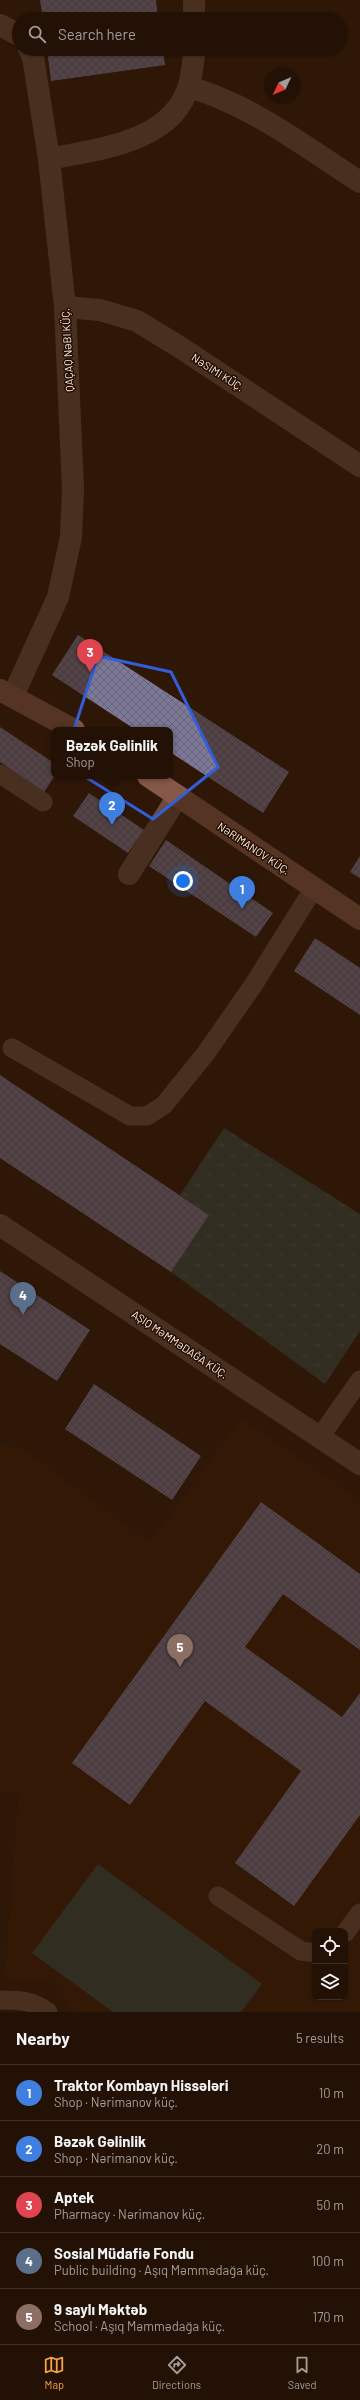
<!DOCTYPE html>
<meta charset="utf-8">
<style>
body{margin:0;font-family:Barlow,sans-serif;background:#2b1a0f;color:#f1f3f6}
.controls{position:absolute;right:12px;bottom:12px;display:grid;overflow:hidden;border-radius:8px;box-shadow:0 1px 3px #0004}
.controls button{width:36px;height:36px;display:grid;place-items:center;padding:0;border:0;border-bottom:1px solid #403127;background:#231105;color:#f1f3f6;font:20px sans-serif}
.compass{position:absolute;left:264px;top:68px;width:36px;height:36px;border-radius:50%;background:#231105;box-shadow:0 1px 3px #0004;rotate:226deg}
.you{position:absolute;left:183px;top:881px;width:14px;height:14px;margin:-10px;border:3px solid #fff;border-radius:50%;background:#1a73e8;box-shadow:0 0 0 6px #1a73e833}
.badge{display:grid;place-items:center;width:26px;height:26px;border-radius:50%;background:#f6a247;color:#fff;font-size:13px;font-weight:700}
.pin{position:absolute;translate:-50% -33px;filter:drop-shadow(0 1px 2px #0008)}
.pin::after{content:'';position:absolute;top:21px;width:14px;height:12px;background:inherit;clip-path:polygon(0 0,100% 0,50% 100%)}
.popup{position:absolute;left:51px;top:727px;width:122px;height:52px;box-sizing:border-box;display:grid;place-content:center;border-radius:8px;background:#231105;filter:drop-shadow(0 1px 3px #0005);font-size:13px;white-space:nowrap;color:#a39d9a}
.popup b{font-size:15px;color:#f1f3f6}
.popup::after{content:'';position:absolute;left:50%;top:100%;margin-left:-8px;border:8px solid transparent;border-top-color:#231105}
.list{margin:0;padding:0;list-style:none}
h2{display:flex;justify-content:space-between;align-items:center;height:52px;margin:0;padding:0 16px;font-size:17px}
h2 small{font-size:13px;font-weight:400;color:#a39d9a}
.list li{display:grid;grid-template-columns:26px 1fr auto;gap:12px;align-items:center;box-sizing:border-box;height:56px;padding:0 16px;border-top:1px solid #403127}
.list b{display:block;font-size:15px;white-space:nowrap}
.list p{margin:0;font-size:13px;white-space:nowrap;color:#a39d9a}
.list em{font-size:13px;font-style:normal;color:#a39d9a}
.icon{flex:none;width:22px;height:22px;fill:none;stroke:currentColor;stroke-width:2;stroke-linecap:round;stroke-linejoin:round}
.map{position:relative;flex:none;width:360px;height:2012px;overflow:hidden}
.search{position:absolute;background:#231105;box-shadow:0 1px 3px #0004;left:12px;right:12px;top:12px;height:44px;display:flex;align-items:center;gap:10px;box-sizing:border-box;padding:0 14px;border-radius:22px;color:#a39d9a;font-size:15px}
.sheet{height:332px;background:#231105}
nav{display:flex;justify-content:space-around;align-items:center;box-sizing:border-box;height:56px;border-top:1px solid #403127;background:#231105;font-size:11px;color:#a39d9a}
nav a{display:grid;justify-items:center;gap:2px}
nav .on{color:#f6a247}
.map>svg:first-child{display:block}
</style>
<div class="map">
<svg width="360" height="2012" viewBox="0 0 360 2012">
<defs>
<pattern id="grass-tufts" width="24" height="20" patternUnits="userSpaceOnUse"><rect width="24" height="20" fill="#34483e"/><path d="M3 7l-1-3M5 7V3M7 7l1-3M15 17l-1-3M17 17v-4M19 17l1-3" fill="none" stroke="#52635a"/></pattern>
<pattern id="building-cross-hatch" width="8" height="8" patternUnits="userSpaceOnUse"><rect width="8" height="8" fill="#7c7998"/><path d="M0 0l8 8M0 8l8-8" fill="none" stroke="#696577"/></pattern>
</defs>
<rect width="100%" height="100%" fill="#2f1707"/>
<path fill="#381a05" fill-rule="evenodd" d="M241,1419L360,1500V2012H75L53,1982L5,1978L19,1792L0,1791V1446L20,1447L150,1543ZM315,1931H345V1997H315Z"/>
<polygon fill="url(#grass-tufts)" points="224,1128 360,1214 360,1331 325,1384 171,1272 209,1215 180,1195"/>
<polygon fill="#34483e" points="98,1864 262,1984 241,2012 113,2012 32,1953"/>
<g fill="url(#building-cross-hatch)">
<polygon points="40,0 156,0 158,19 43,19"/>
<polygon points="47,49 163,49 165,65 51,81"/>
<polygon points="78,635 289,772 263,813 170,752 170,730 136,730 52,675"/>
<polygon points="0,727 54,763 54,777 44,792 0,762"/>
<polygon points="89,793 144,830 128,853 73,816"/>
<polygon points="166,840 273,913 256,937 149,866"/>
<polygon points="360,856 360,878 350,872"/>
<polygon points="315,938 360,968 360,1015 294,971"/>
<polygon points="0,1075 209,1215 171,1272 0,1158"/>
<polygon points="0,1271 90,1330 57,1381 0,1344"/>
<polygon points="94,1384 201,1456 172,1500 65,1429"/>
<polygon points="261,1502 360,1574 360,1650 283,1594 245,1647 342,1717 360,1693 360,1815 294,1906 235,1863 301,1771 205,1701 130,1805 72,1763"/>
</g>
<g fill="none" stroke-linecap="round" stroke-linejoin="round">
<g stroke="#694d3c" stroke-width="19">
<polyline points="0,774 43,802"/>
<polyline points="12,1048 130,1116 147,1116 164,1105 206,1053 254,984 314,888"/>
<polyline points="320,1437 360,1380"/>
<polyline points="218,1896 301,1951 315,1953"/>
<polyline points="345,1933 360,1913"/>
<path d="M0,2000C19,2000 32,2000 48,2012"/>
</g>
<g stroke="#694d3c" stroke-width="22">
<polyline points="194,0 194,19"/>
<polyline points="0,25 19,35"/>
<polyline points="29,49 33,57 49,159"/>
<path d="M189,87C252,105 305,147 360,182"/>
<polyline points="65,307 100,310 137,321 178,346 360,466"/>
<path d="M13,696L58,597L71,537L73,489L65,307L49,159C97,149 173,143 189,85C192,74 193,61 195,49"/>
<polyline points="129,874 178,796"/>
<polyline points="0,1225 360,1464"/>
</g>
<g stroke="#865847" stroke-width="22">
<polyline points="0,690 74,730"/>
<polyline points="148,776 360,919"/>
</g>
</g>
<path d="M0 0H360V2012H0ZM98,656L171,672L218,767L153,819L63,763Z" fill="#2f1707" fill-opacity=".55" fill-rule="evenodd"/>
<path fill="none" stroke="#335eda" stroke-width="3" stroke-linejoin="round" d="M98,656L171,672L218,767L153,819L63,763Z"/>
<g text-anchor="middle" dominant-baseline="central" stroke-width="3" stroke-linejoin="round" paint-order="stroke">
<g font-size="11" fill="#fdf0e7" stroke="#250e01">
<text transform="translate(67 350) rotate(-93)">QAÇAQ NƏBI KÜÇ.</text>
<text transform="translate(218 372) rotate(33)">NƏSIMI KÜÇ.</text>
<text transform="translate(254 848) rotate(34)">NƏRIMANOV KÜÇ.</text>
<text transform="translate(180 1344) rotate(34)">AŞIQ MƏMMƏDAĞA KÜÇ.</text>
</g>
</g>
</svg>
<div class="controls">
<button><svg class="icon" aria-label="locate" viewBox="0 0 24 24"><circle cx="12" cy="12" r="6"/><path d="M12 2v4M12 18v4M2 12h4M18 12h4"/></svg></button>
<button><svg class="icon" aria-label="layers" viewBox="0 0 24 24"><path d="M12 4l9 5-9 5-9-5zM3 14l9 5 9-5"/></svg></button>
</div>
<svg class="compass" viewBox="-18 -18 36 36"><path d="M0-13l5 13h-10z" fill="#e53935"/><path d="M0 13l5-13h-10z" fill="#a39d9a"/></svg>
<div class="you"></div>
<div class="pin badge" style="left:242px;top:909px;background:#3f7fe0">1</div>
<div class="pin badge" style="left:112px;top:825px;background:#3f7fe0">2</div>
<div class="popup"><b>Bəzək Gəlinlik</b>Shop</div>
<div class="pin badge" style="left:90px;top:672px;background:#e0444e">3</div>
<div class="pin badge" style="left:23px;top:1315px;background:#5c6f8a">4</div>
<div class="pin badge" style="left:180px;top:1667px;background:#8d6e63">5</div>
<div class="search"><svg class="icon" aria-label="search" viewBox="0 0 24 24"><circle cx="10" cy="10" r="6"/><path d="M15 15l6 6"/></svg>Search here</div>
</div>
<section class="sheet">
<h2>Nearby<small>5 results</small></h2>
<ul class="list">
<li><span class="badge" style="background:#3f7fe0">1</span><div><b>Traktor Kombayn Hissələri</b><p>Shop · Nərimanov küç.</p></div><em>10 m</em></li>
<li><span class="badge" style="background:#3f7fe0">2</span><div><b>Bəzək Gəlinlik</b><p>Shop · Nərimanov küç.</p></div><em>20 m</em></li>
<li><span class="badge" style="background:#e0444e">3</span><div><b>Aptek</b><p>Pharmacy · Nərimanov küç.</p></div><em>50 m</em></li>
<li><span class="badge" style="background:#5c6f8a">4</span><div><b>Sosial Müdafiə Fondu</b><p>Public building · Aşıq Məmmədağa küç.</p></div><em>100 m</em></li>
<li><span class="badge" style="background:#8d6e63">5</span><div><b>9 saylı Məktəb</b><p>School · Aşıq Məmmədağa küç.</p></div><em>170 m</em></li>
</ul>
</section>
<nav>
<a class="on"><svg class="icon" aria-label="map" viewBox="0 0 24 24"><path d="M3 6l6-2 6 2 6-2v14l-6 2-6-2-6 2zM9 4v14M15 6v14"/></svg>Map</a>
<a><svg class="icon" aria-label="directions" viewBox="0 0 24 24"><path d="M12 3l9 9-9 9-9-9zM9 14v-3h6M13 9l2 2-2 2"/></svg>Directions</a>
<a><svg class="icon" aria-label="saved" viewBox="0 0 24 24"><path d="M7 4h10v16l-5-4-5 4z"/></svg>Saved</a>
</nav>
